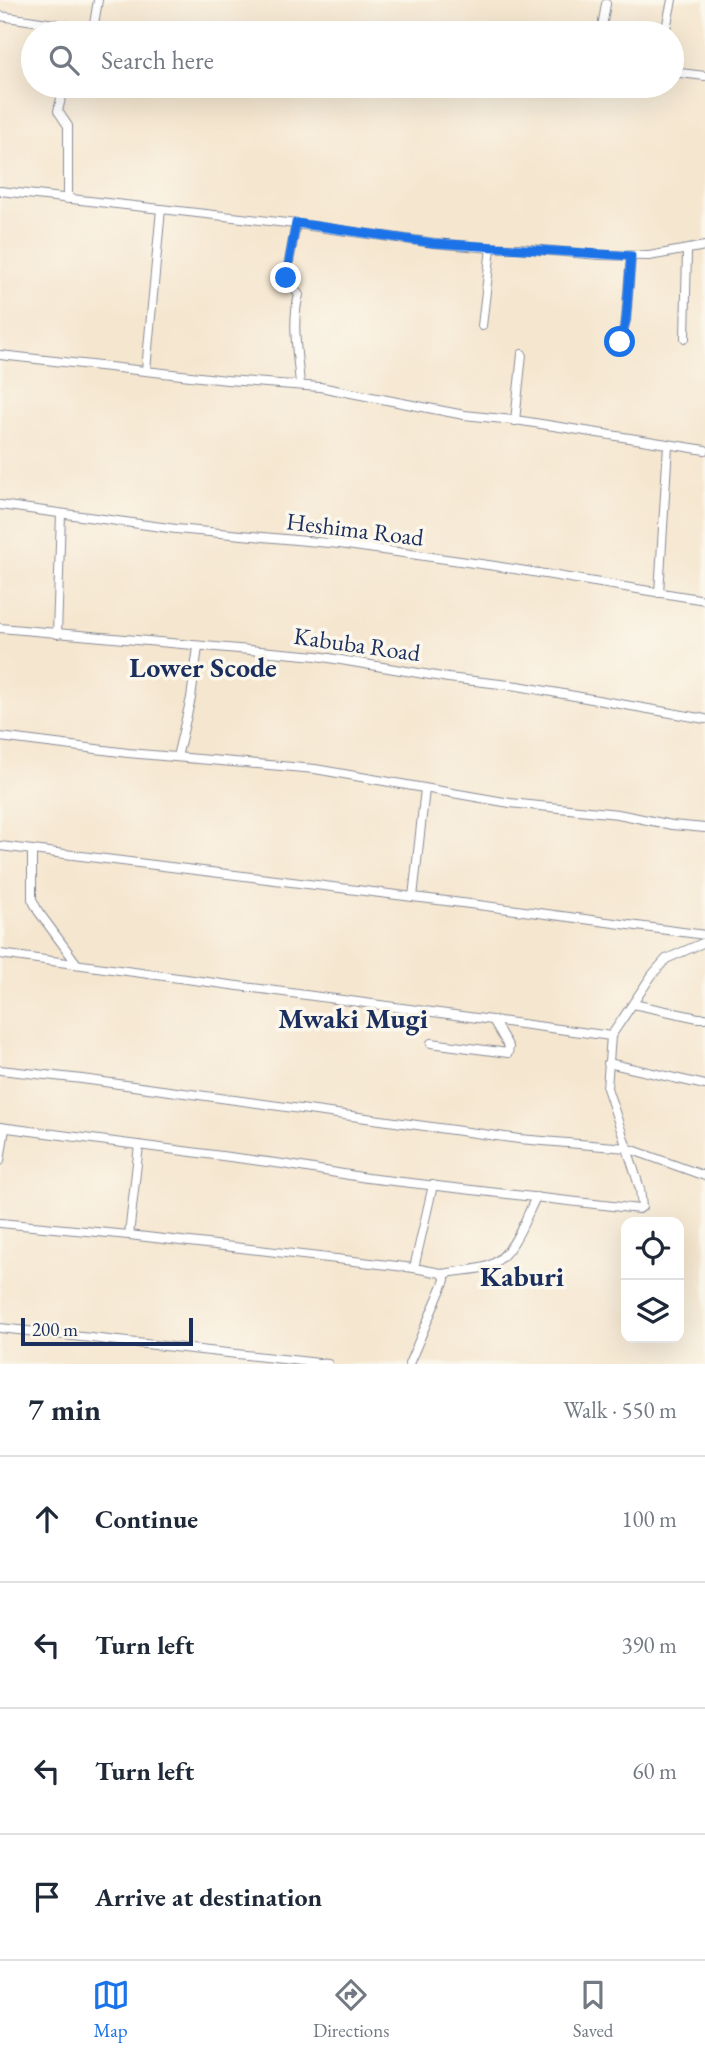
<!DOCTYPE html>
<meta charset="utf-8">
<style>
body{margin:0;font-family:"EB Garamond",serif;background:#f2f2f3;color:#1f2937}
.controls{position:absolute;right:21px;bottom:21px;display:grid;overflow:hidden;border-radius:14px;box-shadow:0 7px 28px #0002}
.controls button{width:63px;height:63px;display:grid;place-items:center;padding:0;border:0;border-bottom:2px solid #e0e1e3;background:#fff;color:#1f2937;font:35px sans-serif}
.scale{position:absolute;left:21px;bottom:18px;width:172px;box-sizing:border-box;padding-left:7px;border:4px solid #1b2f5e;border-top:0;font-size:19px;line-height:24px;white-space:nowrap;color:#1b2f5e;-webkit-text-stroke:5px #fbf7ec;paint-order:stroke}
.stop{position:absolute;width:21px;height:21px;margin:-16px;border:5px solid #1a73e8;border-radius:50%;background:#fff}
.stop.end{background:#1a73e8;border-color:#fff;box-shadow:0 2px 7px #0008}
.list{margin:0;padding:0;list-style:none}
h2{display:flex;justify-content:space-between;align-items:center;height:91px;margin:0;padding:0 28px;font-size:30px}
h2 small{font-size:23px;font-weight:400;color:#747a83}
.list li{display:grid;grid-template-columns:46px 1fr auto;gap:21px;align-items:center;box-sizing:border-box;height:126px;padding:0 28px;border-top:2px solid #e0e1e3}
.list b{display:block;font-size:26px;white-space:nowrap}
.list em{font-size:23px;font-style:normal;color:#747a83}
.icon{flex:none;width:38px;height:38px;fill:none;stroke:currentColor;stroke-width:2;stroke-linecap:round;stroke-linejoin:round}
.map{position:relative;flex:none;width:705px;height:1364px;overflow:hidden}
.search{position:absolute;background:#fff;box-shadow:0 7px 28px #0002;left:21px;right:21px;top:21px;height:77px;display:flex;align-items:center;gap:18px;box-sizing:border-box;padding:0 24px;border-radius:38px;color:#747a83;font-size:26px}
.sheet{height:595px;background:#fff}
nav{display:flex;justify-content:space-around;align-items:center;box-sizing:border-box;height:98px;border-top:2px solid #e0e1e3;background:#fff;font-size:19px;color:#747a83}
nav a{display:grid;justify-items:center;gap:4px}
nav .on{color:#1a73e8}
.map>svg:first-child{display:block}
</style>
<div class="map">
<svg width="705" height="1364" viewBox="0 0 705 1364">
<rect width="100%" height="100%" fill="#fbf7ec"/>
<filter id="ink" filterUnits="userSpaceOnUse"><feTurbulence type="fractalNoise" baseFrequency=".0143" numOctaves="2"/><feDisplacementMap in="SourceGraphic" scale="14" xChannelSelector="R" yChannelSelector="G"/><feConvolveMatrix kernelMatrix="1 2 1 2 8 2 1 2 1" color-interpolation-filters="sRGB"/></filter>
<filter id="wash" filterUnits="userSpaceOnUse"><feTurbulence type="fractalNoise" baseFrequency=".00686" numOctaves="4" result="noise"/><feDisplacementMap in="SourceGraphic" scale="28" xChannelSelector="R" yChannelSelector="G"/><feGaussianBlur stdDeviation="1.57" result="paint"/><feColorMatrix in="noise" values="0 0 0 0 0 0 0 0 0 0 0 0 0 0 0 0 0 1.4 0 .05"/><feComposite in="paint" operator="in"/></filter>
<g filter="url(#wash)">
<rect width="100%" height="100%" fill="#f5e6cf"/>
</g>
<g filter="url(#ink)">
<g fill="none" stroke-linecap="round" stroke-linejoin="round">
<g stroke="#888a96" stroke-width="10">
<g id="minor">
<polyline points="0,16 117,33"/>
<polyline points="93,30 98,0"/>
<polyline points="601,33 606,4"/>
<polyline points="665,33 672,0"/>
<polyline points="672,72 705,76"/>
<polyline points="64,86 58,111 68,126 68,199"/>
<polyline points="0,191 296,224 434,243 491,248 519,248 599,255 649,256 705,246"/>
<path d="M296,224L286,278L299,295C291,323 298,356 300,385"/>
<polyline points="482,326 491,248"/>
<polyline points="685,338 687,251"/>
<polyline points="620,342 626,320 631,256"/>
<polyline points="0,355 227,380 320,387 464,415 522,421 705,450"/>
<polyline points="146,370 161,209"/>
<polyline points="515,421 522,354"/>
<polyline points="0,505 176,529 340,544 495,566 705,600"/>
<polyline points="659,593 668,445"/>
<polyline points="0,628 317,656 448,678 518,686 705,719"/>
<polyline points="57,634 61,514"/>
<polyline points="0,737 128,753 315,769 510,803 618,814 672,825 705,828"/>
<polyline points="177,757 191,698 198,647"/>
<polyline points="0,846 478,905 705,935"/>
<polyline points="32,851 32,899 38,911 77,964"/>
<polyline points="413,897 425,789"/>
<polyline points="705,942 666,959 652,975 611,1036 607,1088 627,1148 705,1176"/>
<polyline points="0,954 611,1036"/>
<polyline points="633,1004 698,1018 705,1018"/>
<polyline points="431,1043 508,1053 509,1047 493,1020"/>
<polyline points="608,1063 705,1085"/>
<polyline points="0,1070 82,1079 519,1139 627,1148 640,1189 642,1207 639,1209 367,1178 283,1164 0,1127"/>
<polyline points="0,1161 5,1128"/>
<polyline points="0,1223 129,1235 414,1268"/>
<polyline points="129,1235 139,1145"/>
<path d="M444,1274C458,1270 475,1271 488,1266C513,1257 525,1219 536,1197"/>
<polyline points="0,1328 328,1364"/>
<polyline points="409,1364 445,1280 445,1277 441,1273 414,1268 433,1185"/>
</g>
</g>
<use href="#minor" stroke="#fff" stroke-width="8"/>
</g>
</g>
<g fill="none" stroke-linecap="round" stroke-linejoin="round" filter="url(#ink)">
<polyline stroke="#1a73e8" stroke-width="9" points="286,278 296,223 433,243 631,256 626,320 620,342"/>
</g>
<g text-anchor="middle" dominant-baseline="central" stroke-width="7" stroke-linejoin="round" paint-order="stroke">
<g font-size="24" fill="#1b2f5e" stroke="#fbf7ec">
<text transform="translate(355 529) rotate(7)">Heshima Road</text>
<text transform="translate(357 644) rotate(8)">Kabuba Road</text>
</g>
<g font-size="28" font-weight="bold" fill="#1b2f5e" stroke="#fbf7ec">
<text x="203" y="667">Lower Scode</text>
<text x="353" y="1018">Mwaki Mugi</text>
<text x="522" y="1276">Kaburi</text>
</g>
</g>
</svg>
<div class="controls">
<button><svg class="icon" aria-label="locate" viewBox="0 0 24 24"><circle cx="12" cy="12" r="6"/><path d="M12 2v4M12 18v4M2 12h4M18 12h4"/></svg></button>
<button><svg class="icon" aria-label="layers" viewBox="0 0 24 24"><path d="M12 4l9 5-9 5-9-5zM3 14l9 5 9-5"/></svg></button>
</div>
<div class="scale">200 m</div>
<div class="stop" style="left:620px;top:342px"></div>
<div class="stop end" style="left:286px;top:278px"></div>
<div class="search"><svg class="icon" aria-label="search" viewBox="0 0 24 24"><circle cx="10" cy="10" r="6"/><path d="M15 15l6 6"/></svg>Search here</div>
</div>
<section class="sheet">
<h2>7 min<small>Walk · 550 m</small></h2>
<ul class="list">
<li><svg class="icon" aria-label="ahead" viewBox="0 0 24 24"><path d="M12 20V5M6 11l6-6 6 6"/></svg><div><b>Continue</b></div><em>100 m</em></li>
<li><svg class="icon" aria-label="left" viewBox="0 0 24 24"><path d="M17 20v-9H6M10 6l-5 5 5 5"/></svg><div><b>Turn left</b></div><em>390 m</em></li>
<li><svg class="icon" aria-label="left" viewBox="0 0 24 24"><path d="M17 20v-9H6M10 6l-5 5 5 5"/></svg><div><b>Turn left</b></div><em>60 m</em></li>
<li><svg class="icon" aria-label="arrive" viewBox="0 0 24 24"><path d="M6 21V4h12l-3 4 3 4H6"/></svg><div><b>Arrive at destination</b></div></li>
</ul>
</section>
<nav>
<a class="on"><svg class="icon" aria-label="map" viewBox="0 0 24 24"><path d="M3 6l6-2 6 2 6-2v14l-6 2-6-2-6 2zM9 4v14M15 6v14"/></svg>Map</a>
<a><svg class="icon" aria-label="directions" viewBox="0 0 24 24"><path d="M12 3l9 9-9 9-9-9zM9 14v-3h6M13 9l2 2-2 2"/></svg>Directions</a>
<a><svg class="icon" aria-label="saved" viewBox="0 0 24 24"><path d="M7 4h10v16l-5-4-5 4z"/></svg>Saved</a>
</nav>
